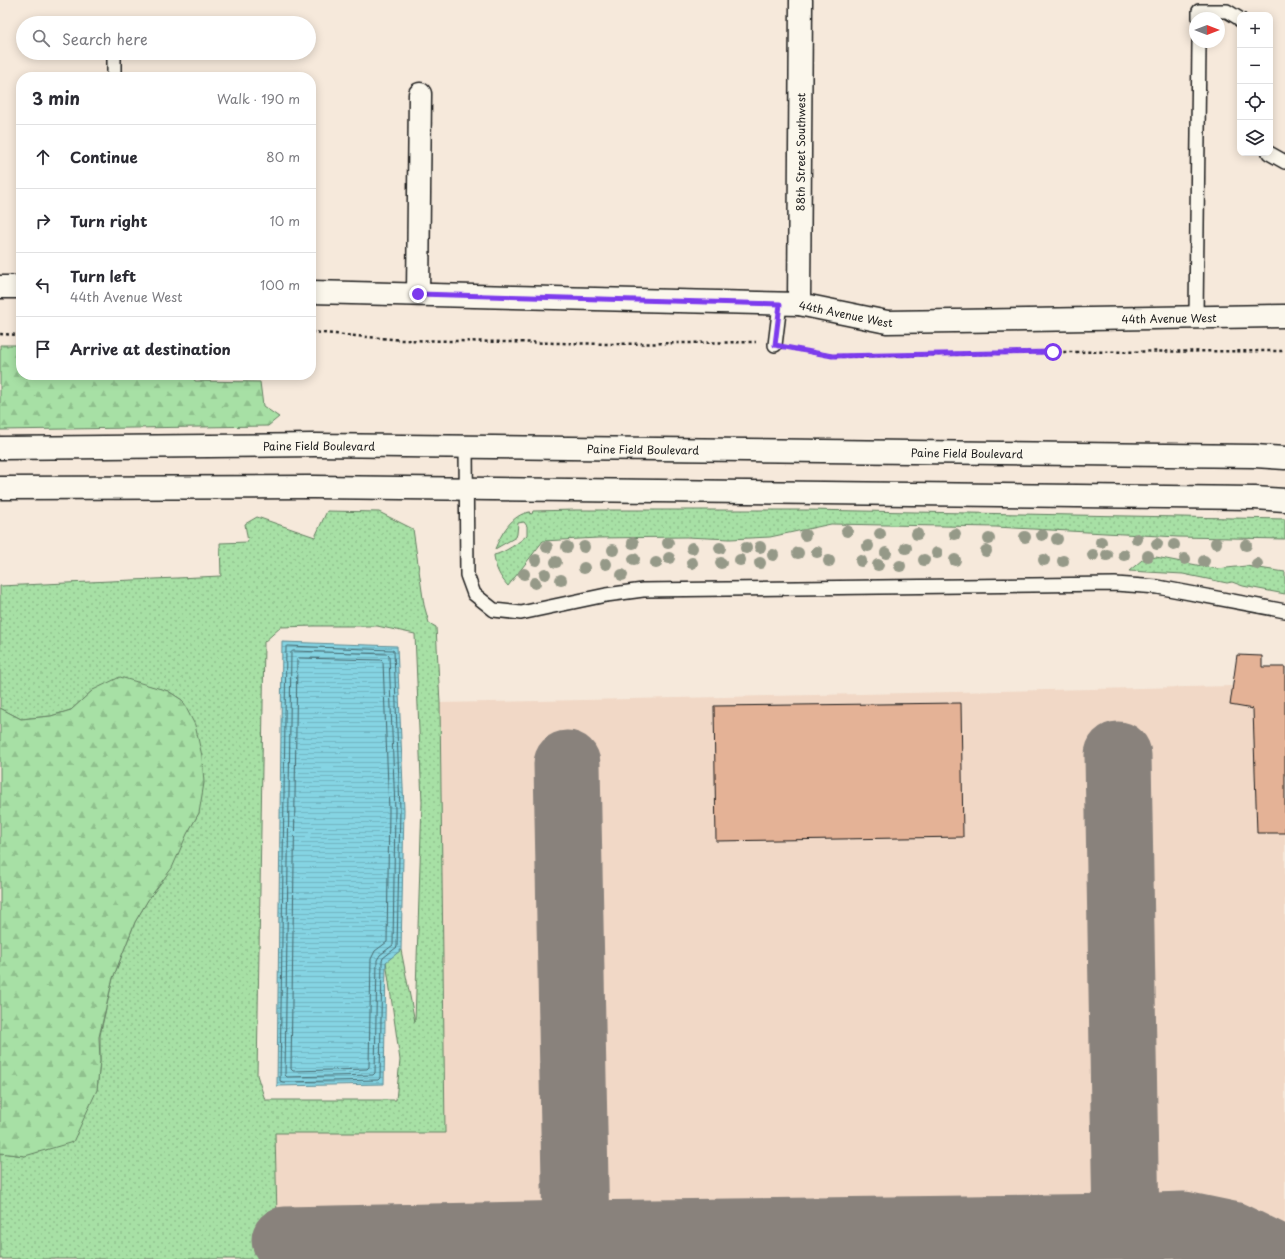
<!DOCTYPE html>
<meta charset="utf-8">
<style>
body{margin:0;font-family:"Playpen Sans",sans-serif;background:#f2f2f3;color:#2b2b33}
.controls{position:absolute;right:12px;top:12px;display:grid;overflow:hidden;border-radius:8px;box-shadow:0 2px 10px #0003}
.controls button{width:36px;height:36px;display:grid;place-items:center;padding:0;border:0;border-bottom:1px solid #e1e1e2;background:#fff;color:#2b2b33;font:20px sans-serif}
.compass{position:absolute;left:1189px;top:12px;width:36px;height:36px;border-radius:50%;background:#fff;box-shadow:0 2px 10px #0003;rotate:90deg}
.stop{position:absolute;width:12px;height:12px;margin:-9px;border:3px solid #7c3aed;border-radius:50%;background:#fff}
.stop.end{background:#7c3aed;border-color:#fff;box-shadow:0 1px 4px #0008}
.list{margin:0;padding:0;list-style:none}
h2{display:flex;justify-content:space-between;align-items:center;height:52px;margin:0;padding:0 16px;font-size:17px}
h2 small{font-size:13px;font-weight:400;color:#7c7c81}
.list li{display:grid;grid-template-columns:26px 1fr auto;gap:12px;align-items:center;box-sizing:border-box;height:64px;padding:0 16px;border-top:1px solid #e1e1e2}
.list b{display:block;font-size:15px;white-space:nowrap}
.list p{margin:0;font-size:13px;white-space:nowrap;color:#7c7c81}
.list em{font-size:13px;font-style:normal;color:#7c7c81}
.icon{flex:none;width:22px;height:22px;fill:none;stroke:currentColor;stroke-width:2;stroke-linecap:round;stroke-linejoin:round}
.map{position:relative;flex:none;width:1285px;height:1259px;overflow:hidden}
.search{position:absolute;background:#fff;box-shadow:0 2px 10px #0003;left:16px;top:16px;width:300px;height:44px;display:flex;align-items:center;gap:10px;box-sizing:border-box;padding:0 14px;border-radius:22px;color:#7c7c81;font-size:15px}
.panel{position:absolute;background:#fff;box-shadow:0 2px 10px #0003;left:16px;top:72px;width:300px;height:308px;border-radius:16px}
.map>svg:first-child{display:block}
</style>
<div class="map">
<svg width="1285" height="1259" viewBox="0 0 1285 1259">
<defs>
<pattern id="grass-dots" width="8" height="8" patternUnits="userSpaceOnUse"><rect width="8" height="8" fill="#a7e0a5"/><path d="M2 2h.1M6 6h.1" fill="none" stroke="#8fc08d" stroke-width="1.8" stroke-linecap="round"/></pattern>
<pattern id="forest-firs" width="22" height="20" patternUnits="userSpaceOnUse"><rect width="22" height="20" fill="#a7e0a5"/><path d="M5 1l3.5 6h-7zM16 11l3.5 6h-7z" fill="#8fc08d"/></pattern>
<pattern id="water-rules" width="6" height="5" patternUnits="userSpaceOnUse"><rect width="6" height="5" fill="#85d4e3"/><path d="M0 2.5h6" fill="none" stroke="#72b5c2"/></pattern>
</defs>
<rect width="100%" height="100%" fill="#f6e9db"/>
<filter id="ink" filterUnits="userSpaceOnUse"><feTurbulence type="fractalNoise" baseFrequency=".025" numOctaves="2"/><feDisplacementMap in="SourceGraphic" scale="8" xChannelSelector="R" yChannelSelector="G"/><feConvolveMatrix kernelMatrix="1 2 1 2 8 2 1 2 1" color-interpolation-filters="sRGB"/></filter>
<g filter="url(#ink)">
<polygon fill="#f1d8c6" points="1233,686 1230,705 1253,709 1257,833 1285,833 1285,1259 278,1259 275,1133 445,1133 440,703"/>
<g fill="url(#grass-dots)" stroke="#627e60" fill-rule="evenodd">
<path d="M575,510H808L1285,519V539L1178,537L996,527L831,524L770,537L730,539L686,537L598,538L543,541L508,586C500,577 495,568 494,555C504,553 520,542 527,535V526L524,522L518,523L517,534L516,537L495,549C501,534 512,514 530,512L529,513L532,514L533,511Z"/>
<path d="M327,511L379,512L413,529L424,605L429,623L436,627L440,703L445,1133H275L278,1259H0V1153L25,1156L97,1090L100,1061V1035L113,978L135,922L199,813L183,702L182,700L168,691L144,685L93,690L71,710L51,716L21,719L0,708V586L221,576L220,543L248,542L245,524L257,517L315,537ZM314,626H377L415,634L422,802L415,1022L401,950L386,961L400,1060L396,1100H265L257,1075L264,642L281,627Z"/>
<polygon points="1156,557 1217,569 1246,566 1285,572 1285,594 1243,586 1232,582 1227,583 1183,574 1129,571 1142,560"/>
</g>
<g fill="url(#forest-firs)" stroke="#627e60">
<polygon points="0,345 21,345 21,375 193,375 195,381 260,382 263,406 279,417 268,426 0,430"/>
<polygon points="120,677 168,691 182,700 195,725 202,756 204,783 199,813 187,834 172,868 148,900 135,922 113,978 99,1037 100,1061 97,1090 73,1142 25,1156 0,1153 0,708 21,719 51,716 71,710 93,690"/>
</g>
<polygon fill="url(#water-rules)" stroke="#5b8a93" points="282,642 397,646 404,810 401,950 386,962 384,1084 277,1086"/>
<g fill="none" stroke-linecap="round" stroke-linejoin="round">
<g stroke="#46666c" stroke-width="1">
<polygon points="288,646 392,650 394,651 400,810 397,947 383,958 382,961 380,1078 378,1080 283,1082 280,1081 286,648"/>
<polygon points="293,651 387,654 389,656 395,810 393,945 380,955 377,960 375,1073 373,1075 287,1077 285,1075 291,653"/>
<polygon points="299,658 381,660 383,662 389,810 387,942 375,951 371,959 369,1067 367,1069 293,1071 291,1069 297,660"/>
</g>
<g stroke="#89827c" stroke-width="67">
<polyline points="1118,755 1126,1227"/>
<polyline points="567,764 576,1234"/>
<polyline points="285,1240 576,1234 1126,1227 1184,1225 1232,1235 1281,1259"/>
</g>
</g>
<g fill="#e4b296" stroke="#1c1c1c">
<polygon points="1237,655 1262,656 1262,667 1285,667 1285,833 1257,833 1253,709 1230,705"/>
<polygon points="961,703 963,837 716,841 714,706"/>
</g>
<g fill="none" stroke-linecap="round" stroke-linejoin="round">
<g stroke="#1c1c1c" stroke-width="16">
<g id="service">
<polyline points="1199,18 1199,11 1227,11 1240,19 1240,20"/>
<polyline points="114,53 114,77"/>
<polyline points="1269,153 1285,162"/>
<polyline points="1196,317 1199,42"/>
<polyline points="775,345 780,304"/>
<polyline points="466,447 467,575 474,594 494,610 521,613 606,595 643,590 1115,584 1158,587 1285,611"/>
</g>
</g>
<g stroke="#1c1c1c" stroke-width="25">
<polyline id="minor" points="418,294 420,94"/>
</g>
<g stroke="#1c1c1c" stroke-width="25">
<g id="tertiary">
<polyline points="0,287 21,287"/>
<path id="s1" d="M311,292L799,304L887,322L1285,316"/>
<path id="s2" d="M799,304L801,0"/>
</g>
</g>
<g stroke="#1c1c1c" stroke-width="25">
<g id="trunk">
<path id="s3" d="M0,448L315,445L1255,456L1285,458"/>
<polyline points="0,488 313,487 1255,498 1285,500"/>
</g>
</g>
<g stroke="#1c1c1c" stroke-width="2.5" stroke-dasharray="3 3" stroke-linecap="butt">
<polyline points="311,332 402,340 611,344 756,342"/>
<polyline points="0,334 21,335"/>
<polyline points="794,349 832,356 862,356 1053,352 1285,351"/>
</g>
<use href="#service" stroke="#fbf7ec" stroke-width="13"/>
<use href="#minor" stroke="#fbf7ec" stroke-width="22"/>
<use href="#tertiary" stroke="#fbf7ec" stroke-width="22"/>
<use href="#trunk" stroke="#fbf7ec" stroke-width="22"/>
</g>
<g fill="#959988">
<circle cx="847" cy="531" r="6"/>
<circle cx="880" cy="534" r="6"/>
<circle cx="917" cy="534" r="6"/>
<circle cx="955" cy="534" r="6"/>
<circle cx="805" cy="535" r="6"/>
<circle cx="1042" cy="535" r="6"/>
<circle cx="1025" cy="537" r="6"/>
<circle cx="989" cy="539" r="6"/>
<circle cx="1057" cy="539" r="6"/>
<circle cx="1137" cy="539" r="6"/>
<circle cx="1101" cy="542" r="6"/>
<circle cx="633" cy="543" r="6"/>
<circle cx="668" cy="543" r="6"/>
<circle cx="1216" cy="543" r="6"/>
<circle cx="1157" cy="544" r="6"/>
<circle cx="1174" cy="545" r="6"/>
<circle cx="1246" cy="545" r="6"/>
<circle cx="868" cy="546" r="6"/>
<circle cx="547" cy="547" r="6"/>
<circle cx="567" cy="547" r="6"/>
<circle cx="584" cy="547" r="6"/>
<circle cx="760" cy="547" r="6"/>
<circle cx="692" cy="548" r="6"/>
<circle cx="720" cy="548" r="6"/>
<circle cx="746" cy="548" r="6"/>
<circle cx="906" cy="548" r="6"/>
<circle cx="613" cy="550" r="6"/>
<circle cx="986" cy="551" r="6"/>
<circle cx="817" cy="552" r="6"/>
<circle cx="798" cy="553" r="6"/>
<circle cx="886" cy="553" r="6"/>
<circle cx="937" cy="553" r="6"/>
<circle cx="773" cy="555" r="6"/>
<circle cx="1093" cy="555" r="6"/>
<circle cx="1107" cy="555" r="6"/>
<circle cx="1124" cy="555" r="6"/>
<circle cx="1148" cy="556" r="6"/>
<circle cx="669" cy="558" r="6"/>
<circle cx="634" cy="559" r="6"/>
<circle cx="1185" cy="559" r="6"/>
<circle cx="536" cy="560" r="6"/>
<circle cx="740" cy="560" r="6"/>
<circle cx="924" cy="560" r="6"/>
<circle cx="955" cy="560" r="6"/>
<circle cx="1044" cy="560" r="6"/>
<circle cx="829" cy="561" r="6"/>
<circle cx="861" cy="561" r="6"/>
<circle cx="1063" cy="561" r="6"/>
<circle cx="1204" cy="561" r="6"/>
<circle cx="556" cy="562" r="6"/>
<circle cx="656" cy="563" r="6"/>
<circle cx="692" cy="563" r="6"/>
<circle cx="721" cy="563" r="6"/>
<circle cx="760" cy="563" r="6"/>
<circle cx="606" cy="564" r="6"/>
<circle cx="1257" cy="564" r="6"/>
<circle cx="878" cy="565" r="6"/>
<circle cx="900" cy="566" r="6"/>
<circle cx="584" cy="568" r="6"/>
<circle cx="524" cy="574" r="6"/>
<circle cx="545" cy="574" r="6"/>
<circle cx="622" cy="575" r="6"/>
<circle cx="561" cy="580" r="6"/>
<circle cx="535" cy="583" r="6"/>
</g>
</g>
<g fill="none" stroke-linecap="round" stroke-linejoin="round" filter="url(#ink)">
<polyline stroke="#7c3aed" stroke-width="5" points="418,294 780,304 775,345 832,356 1053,352"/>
</g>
<g text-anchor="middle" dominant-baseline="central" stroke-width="3" stroke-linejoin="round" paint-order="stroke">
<g font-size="11" fill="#1c1c1c" stroke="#fbf7ec">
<text stroke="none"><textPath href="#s2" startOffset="152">88th Street Southwest</textPath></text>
<text stroke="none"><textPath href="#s1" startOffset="536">44th Avenue West</textPath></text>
<text stroke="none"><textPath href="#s1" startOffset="860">44th Avenue West</textPath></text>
<text stroke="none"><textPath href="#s3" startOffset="319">Paine Field Boulevard</textPath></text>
<text stroke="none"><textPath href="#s3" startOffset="643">Paine Field Boulevard</textPath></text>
<text stroke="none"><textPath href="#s3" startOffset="967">Paine Field Boulevard</textPath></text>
</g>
</g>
</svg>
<div class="controls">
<button>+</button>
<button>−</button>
<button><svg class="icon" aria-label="locate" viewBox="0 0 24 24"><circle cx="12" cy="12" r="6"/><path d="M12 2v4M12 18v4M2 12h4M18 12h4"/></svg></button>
<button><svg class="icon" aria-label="layers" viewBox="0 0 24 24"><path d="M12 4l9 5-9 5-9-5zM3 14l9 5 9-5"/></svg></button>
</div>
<svg class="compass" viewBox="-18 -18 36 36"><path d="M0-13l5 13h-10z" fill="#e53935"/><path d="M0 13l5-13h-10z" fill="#7c7c81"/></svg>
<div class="stop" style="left:1053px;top:352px"></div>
<div class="stop end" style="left:418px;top:294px"></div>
<div class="search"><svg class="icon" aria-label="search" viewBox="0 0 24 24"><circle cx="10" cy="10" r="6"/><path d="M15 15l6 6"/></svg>Search here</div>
<section class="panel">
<h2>3 min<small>Walk · 190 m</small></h2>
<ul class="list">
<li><svg class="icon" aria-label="ahead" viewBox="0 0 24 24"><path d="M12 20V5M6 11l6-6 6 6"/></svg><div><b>Continue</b></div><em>80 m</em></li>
<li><svg class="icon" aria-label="right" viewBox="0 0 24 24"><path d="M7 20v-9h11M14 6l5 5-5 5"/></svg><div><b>Turn right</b></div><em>10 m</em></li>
<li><svg class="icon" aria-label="left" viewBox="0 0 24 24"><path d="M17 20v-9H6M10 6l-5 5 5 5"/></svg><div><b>Turn left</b><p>44th Avenue West</p></div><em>100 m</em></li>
<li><svg class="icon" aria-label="arrive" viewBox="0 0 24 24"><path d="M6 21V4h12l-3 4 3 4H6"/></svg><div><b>Arrive at destination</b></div></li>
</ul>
</section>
</div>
